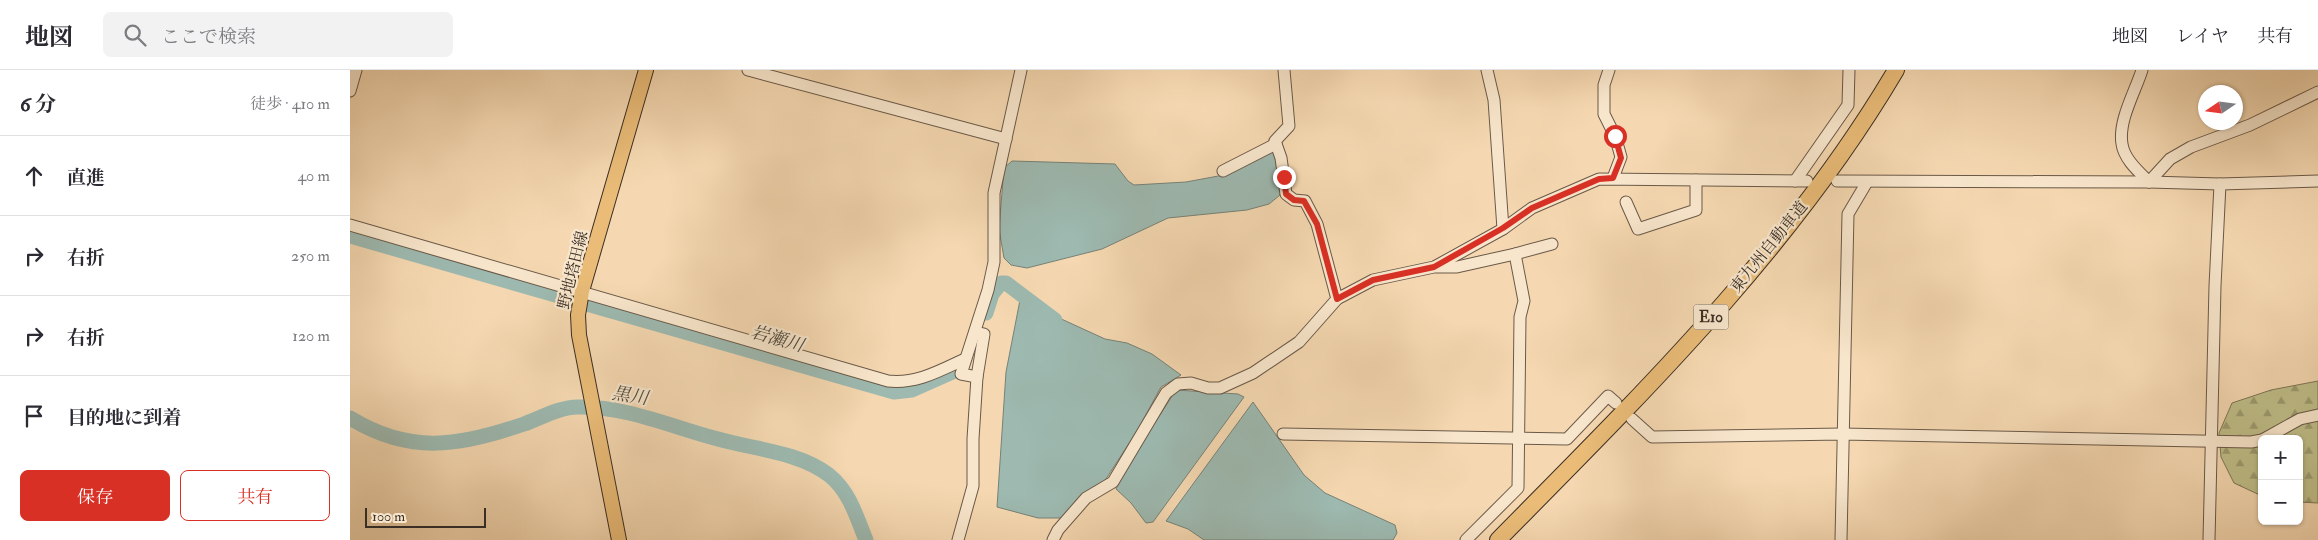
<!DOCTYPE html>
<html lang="ja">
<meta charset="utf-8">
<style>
body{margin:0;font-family:"IM FELL Double Pica","Noto Serif JP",serif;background:#f2f2f3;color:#2b2b33}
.controls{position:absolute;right:15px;bottom:15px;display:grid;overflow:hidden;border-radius:8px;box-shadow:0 1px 4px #0004}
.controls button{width:45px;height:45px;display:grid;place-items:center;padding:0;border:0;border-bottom:1px solid #e1e1e2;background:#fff;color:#2b2b33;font:25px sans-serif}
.compass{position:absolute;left:1848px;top:15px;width:45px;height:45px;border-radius:50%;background:#fff;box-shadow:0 1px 4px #0004;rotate:257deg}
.scale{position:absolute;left:15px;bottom:12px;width:121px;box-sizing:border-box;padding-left:5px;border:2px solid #3b2f25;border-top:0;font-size:14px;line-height:18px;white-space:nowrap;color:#3b2f25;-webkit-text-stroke:4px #f8e6cc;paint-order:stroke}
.stop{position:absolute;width:15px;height:15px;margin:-11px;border:4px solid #d93025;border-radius:50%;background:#fff}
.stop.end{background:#d93025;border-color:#fff;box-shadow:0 1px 5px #0008}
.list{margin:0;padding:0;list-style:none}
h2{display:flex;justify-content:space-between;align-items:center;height:65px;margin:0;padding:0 20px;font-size:21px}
h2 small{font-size:16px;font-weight:400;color:#7c7c81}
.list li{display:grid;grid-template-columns:32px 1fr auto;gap:15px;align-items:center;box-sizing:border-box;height:80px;padding:0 20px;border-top:1px solid #e1e1e2}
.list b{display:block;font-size:19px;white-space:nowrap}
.list em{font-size:16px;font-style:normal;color:#7c7c81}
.actions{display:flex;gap:10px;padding:15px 20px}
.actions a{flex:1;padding:11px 0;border:1px solid #d93025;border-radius:8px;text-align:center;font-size:18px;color:#d93025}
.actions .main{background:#d93025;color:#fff}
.icon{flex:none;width:28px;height:28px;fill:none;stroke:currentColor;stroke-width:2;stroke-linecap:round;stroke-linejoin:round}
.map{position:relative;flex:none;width:1968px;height:470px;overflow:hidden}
header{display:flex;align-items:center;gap:30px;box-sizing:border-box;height:70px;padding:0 25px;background:#fff;border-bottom:1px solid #e1e1e2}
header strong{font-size:24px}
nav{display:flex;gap:28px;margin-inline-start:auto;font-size:18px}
.search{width:350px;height:45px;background:#f2f2f3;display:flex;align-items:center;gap:12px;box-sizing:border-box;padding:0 18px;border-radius:8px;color:#7c7c81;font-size:19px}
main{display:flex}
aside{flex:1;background:#fff}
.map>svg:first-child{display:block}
</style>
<header>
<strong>地図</strong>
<div class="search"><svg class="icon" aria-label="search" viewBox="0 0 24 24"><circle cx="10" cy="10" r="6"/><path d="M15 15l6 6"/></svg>ここで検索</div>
<nav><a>地図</a><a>レイヤ</a><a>共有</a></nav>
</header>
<main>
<aside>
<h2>6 分<small>徒歩 · 410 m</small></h2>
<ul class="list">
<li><svg class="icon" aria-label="ahead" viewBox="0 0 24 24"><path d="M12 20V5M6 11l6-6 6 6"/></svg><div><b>直進</b></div><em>40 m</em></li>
<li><svg class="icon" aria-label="right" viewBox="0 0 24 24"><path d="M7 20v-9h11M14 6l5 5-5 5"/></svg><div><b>右折</b></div><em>250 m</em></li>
<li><svg class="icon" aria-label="right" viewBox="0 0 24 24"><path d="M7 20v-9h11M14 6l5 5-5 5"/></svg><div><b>右折</b></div><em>120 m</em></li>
<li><svg class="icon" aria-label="arrive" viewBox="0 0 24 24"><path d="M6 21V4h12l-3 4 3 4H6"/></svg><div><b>目的地に到着</b></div></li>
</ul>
<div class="actions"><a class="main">保存</a><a>共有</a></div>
</aside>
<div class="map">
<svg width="1968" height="470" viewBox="0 0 1968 470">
<defs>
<pattern id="forest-firs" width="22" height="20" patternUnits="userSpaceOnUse" patternTransform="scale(1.25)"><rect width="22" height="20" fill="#bfbe89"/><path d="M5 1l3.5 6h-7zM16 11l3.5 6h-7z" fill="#9c9b70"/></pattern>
</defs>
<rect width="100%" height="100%" fill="#f5d8b1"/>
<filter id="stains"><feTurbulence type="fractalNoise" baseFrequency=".004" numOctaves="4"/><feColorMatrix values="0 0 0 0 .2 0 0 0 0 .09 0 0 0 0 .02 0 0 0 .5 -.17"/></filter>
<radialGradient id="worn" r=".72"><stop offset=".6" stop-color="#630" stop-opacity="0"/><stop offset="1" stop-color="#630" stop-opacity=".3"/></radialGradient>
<polygon fill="url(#forest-firs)" stroke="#7d7657" points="1968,311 1968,433 1949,432 1949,369 1912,369 1912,426 1884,413 1871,387 1869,363 1882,333 1921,320"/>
<g fill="#9db9b0" stroke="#768278">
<polygon points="920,80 923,81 929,101 930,125 919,134 897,140 818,148 752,179 677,198 661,195 654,188 649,159 654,98 662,91 765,94 778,111 784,115 836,112 879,104"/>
<polygon points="670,230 701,252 707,247 755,269 777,273 802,284 831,305 811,317 787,361 754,412 711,448 688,448 647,437 656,302"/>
<polygon points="826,320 888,324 894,327 803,452 796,453 781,433 766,419 779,393"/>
<polygon points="903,332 954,405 975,423 1045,455 1047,463 1043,470 854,470 838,459 816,451"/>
</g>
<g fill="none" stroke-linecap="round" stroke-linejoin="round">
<g stroke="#9db9b0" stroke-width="15">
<polyline points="0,166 223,230"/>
<polyline points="237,234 544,322 562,320 605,301"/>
<polyline points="636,243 642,224 651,213 656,213 705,250"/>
<path d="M0,348C60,385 110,376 174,354C191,348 209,337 228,337C276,336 322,357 368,369C403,379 449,382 479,405C500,422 506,446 516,470"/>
</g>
<g stroke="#6a5948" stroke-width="13">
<g id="minor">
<polyline points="398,0 656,69"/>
<polyline points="934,0 939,56 925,71 931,88 936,124 944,130 955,131 967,154 987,229"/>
<polyline points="1137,0 1144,30 1153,159"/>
<polyline points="1259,0 1254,15 1254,44 1265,66 1271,87 1263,108"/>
<path d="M1792,0C1785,22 1768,51 1772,74C1774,89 1789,102 1799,112"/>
<polyline points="0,21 6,0"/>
<polyline points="873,101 926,74"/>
<polyline points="1445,111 1498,35 1499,0"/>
<polyline points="1487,111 1799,112 1870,114 1968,111"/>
<polyline points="1799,112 1820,89 1841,77 1900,55 1968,22"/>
<polyline points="1276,132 1288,159 1346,140 1346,110"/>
<path d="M0,155L538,311C567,314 589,301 615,289"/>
<polyline points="1165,184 1202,174"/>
<polyline points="1086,196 1153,159 1182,138 1249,109 1457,111"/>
<polyline points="627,307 611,304 638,220 644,192 644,123 671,0"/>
<polyline points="1282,349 1302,367 1492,364 1901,372 1912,370"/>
<polyline points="933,364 1217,369 1258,326 1266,333"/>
<polyline points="1914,369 1950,349 1968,345"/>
<polyline points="608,470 623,416 623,369 627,307 634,264 625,262"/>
<polyline points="703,470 708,460 736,428 763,412 816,323 828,314 841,313 858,318 870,318 903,303 949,272 987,229 1023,210 1084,197 1107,197 1165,184 1174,231 1170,247 1168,418 1116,470"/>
<polyline points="1491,470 1498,144 1517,112"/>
<polyline points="1859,470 1865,216 1870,114"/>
</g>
</g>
<g stroke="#3b2f25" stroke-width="16">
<polyline id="major" points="269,470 229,265 228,245 232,221 296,0"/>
</g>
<g stroke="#3b2f25" stroke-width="18">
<path id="highway" d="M1148,470C1292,324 1441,178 1546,0"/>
</g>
<use href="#minor" stroke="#f8e6cc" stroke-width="11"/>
<use href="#major" stroke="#eabc78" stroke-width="14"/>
<use href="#highway" stroke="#eabc78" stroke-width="16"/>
</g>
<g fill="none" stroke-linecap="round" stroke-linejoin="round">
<polyline stroke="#d93025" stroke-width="6" points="934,107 936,124 944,130 954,131 967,154 987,229 1023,210 1084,197 1153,158 1182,138 1249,109 1263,108 1271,88 1265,66"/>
</g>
<g text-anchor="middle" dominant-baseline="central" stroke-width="4.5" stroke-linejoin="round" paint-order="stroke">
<rect fill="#f8e6cc" stroke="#746657" stroke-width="1" x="1343.5" y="234.5" width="35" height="25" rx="4"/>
<g font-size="15" font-weight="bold" fill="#3b2f25">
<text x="1361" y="247">E10</text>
</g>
<g font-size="16" fill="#3b2f25" stroke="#f8e6cc">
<text transform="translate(1419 177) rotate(-51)">東九州自動車道</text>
<text transform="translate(223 200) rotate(-76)">野地塔田線</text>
</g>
<g font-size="18" font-style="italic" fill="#4f4b41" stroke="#f8e6cc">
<text transform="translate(427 269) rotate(16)">岩瀬川</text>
<text transform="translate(280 326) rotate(9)">黒川</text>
</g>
</g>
<rect width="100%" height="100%" filter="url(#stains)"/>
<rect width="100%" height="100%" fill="url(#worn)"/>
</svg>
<div class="controls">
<button>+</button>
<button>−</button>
</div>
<svg class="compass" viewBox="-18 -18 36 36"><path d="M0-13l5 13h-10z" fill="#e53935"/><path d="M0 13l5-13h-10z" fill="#7c7c81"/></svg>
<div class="scale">100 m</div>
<div class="stop" style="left:1265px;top:66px"></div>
<div class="stop end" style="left:934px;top:107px"></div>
</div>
</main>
